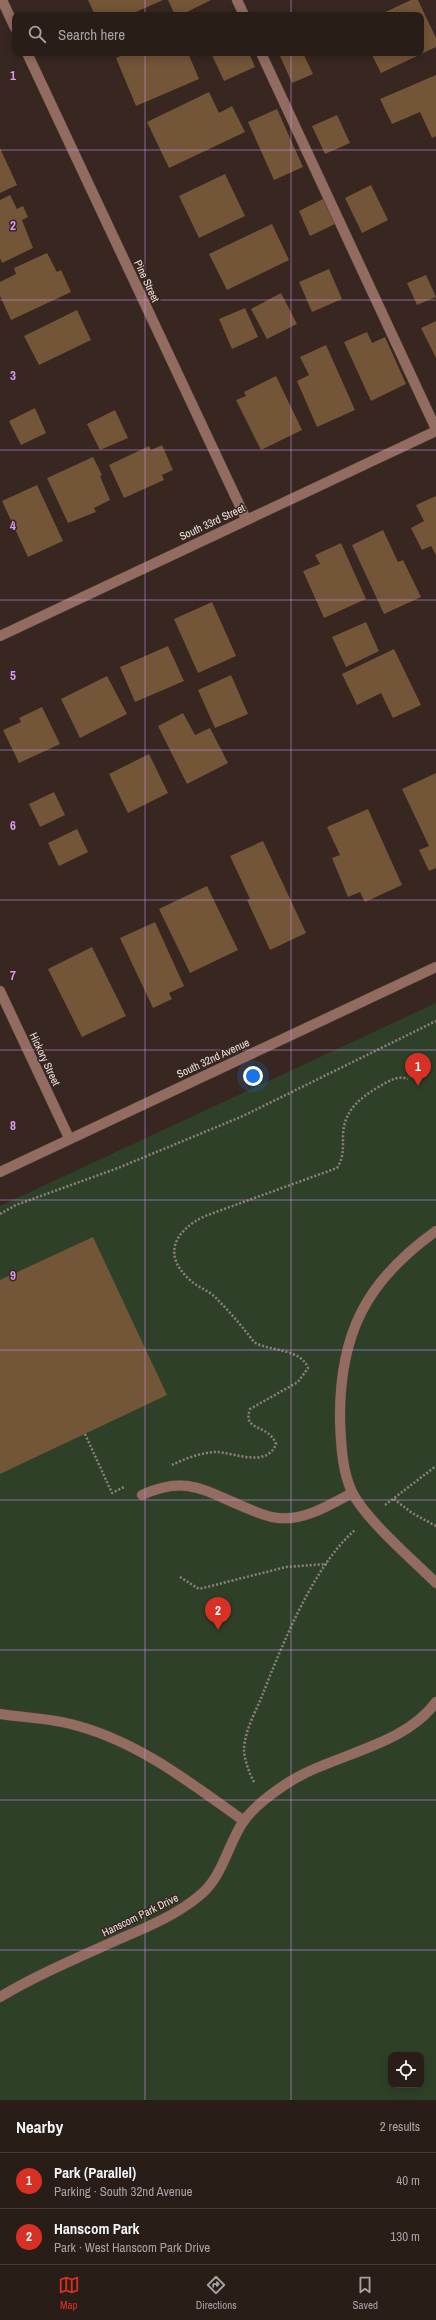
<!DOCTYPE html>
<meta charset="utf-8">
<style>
body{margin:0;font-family:"Archivo Narrow",sans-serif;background:#312621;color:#f1f3f6}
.controls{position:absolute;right:12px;bottom:12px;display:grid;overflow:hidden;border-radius:8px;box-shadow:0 2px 10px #0003}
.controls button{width:36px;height:36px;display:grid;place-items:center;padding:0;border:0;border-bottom:1px solid #453b37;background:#291d18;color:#f1f3f6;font:20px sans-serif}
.you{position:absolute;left:253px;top:1076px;width:14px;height:14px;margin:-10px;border:3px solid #fff;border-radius:50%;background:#1a73e8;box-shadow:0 0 0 6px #1a73e833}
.badge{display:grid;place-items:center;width:26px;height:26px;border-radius:50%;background:#d93025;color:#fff;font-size:13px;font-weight:700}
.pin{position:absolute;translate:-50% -33px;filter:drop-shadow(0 1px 2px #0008)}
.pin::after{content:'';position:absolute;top:21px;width:14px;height:12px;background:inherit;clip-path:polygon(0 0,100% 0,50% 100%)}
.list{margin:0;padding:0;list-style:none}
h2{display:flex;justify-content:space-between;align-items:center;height:52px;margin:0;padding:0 16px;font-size:17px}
h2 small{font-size:13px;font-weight:400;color:#a5a2a2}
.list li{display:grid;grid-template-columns:26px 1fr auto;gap:12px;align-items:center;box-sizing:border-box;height:56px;padding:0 16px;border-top:1px solid #453b37}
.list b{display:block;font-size:15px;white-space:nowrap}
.list p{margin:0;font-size:13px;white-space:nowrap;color:#a5a2a2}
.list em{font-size:13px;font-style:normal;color:#a5a2a2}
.icon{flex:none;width:22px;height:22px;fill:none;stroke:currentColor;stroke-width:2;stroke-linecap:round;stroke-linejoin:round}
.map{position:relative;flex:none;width:436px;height:2100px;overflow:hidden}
.search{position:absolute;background:#291d18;box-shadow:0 2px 10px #0003;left:12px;right:12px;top:12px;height:44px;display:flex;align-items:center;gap:10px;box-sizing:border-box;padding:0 14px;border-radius:8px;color:#a5a2a2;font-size:15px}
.sheet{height:164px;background:#291d18}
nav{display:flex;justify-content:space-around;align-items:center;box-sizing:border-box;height:56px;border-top:1px solid #453b37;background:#291d18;font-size:11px;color:#a5a2a2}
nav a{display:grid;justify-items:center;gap:2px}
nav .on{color:#d93025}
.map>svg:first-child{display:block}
</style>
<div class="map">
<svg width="436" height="2100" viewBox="0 0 436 2100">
<rect width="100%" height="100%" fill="#372720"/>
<path fill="#2e4128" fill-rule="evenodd" d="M436,1003V2100H0V1206ZM391,2055H421V2085H391Z"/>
<g fill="#735538">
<polygon points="88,0 163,0 129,15 95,15"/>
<polygon points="168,0 211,0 181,15 175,15"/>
<polygon points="411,0 418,0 436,38 436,47 381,73 371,53 421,53 421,15 379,15"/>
<polygon points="127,53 188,53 199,79 136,106 116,58"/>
<polygon points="211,53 249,53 255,67 224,81"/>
<polygon points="287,53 303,53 313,74 292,83 280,56"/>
<polygon points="436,75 436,136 432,138 420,112 392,124 380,99"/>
<polygon points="209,92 219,113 232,106 245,132 169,168 147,122"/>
<polygon points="277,109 303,167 274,180 248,122"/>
<polygon points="337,115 350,143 325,154 312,126"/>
<polygon points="0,148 17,185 0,193"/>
<polygon points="225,174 245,216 199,238 179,196"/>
<polygon points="371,185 388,220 362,233 345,198"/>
<polygon points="10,195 17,209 23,206 28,217 22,220 33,248 2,263 0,258 0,200"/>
<polygon points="323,199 335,224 310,236 299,211"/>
<polygon points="272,224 289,260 227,290 209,254"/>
<polygon points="47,253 57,272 61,270 71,292 11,320 0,296 0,282 16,274 14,268"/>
<polygon points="329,269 342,299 312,312 299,282"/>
<polygon points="426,275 436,297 417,305 407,283"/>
<polygon points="281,293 297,324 267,339 251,309"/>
<polygon points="245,308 258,337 232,349 219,319"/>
<polygon points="77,310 91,340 39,365 24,336"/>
<polygon points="436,321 436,358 421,328"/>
<polygon points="367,332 372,343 385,337 406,384 371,401 344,342"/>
<polygon points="326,345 355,410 317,427 297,381 309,375 300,357"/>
<polygon points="276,376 302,430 261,450 236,400 246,396 244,392"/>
<polygon points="35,408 46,433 21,445 9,421"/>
<polygon points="115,410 128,438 100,450 87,424"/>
<polygon points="162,445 173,470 162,475 164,480 124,498 109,465 149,446 151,450"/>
<polygon points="93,457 102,475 100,476 110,500 94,508 96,512 68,523 47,478"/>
<polygon points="37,485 63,541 28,557 2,501"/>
<polygon points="436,496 436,555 431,546 422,550 411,528 424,521 416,505"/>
<polygon points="383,530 398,562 403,560 421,597 384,614 352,545"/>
<polygon points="341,543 366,599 324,618 303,571 320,564 315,555"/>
<polygon points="212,602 236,656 198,673 174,619"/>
<polygon points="366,622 379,651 346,667 332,637"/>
<polygon points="168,646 184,681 135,702 120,667"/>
<polygon points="394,649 421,705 393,718 381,693 357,705 342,674"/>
<polygon points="231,675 248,714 215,728 198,690"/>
<polygon points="107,676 127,714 80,738 61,699"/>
<polygon points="42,707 60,744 19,763 3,730 21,722 19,718"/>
<polygon points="183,713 195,735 210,728 228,763 187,784 158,726"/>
<polygon points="149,754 168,793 128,813 109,774"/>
<polygon points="436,773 436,868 429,871 419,850 429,846 402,789"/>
<polygon points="54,792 65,815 40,827 29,804"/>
<polygon points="368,809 402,885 365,902 360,892 348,897 332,858 340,855 327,827"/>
<polygon points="77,829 88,852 59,866 48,843"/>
<polygon points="263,841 306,933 270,950 247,900 250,899 230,856"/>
<polygon points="207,886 238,950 190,973 159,909"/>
<polygon points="155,922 184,986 169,993 172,999 153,1008 120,938"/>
<polygon points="92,947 126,1016 82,1037 48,969"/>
<polygon points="93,1237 167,1395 0,1474 0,1280"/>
</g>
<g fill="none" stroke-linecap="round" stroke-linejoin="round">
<g stroke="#54453e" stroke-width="11">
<g id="minor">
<polyline points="2,0 15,28"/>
<polyline points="237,0 244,15"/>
<polyline points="27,53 246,519"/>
<polyline points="261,53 436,429"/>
<polyline points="0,636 436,431"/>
<polyline points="0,991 69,1138"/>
<polyline points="0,1172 436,967"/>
<path d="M436,1231C366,1281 339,1334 340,1421C341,1444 342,1471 352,1492C366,1520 413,1560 436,1583"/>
<path d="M142,1495C188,1474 206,1492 249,1509C258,1513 268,1517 278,1518C304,1521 330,1505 352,1493"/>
<path d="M0,1714C26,1718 53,1718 78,1726C140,1743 192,1784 244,1821"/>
<path d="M0,1997C37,1975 77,1958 117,1940C145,1928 175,1916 199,1896C223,1877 227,1846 243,1822C253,1807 271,1794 286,1784C331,1754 404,1747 436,1702"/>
</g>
</g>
<g stroke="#8d807a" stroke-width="2.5" stroke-dasharray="2 2" stroke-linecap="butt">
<polyline points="0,1214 16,1205 118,1168 243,1116 436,1021"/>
<polyline points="85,1434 112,1493 124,1487"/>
<path d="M172,1465C184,1459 202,1452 217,1452C235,1453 267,1468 276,1444C268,1423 242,1432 250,1409L298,1382L308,1368C301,1348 270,1352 254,1342C242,1326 229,1311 215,1297C208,1290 197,1287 190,1280C162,1255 174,1231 205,1216L337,1168C344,1157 343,1148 343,1135C344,1110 360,1098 380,1086C389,1081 398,1075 408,1079"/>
<polyline points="394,1499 412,1513 436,1526"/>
<polyline points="385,1505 436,1466"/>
<polyline points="180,1577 199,1589 286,1567 327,1564"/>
<path d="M254,1782C249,1773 245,1761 244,1751C244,1732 255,1713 262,1696C282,1645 314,1565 355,1530"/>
</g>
<use href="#minor" stroke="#926c60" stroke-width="10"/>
</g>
<path fill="none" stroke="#d69bfa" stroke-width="1" stroke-opacity="0.55" d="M145,0V15M291,0V15M145,53V2100M291,53V2100M0,150H436M0,300H436M0,450H436M0,600H436M0,750H436M0,900H436M0,1050H436M0,1200H436M0,1350H436M0,1500H436M0,1650H436M0,1800H436M0,1950H436"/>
<g text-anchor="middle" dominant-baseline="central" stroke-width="3" stroke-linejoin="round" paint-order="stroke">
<g font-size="11" fill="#ece1dc" stroke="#372720">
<text transform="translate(147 281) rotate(65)">Pine Street</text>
<text transform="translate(212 522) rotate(-25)">South 33rd Street</text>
<text transform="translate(213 1058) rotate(-25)">South 32nd Avenue</text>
<text transform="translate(45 1059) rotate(65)">Hickory Street</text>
<text transform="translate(140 1915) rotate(-26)">Hanscom Park Drive</text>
</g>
</g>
<g font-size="13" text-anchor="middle" font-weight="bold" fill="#d69bfa" stroke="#372720" stroke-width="3" stroke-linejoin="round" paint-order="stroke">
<text x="13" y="80">1</text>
<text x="13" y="230">2</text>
<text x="13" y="380">3</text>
<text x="13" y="530">4</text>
<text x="13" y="680">5</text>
<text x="13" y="830">6</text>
<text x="13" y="980">7</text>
<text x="13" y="1130">8</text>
<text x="13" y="1280">9</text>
</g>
</svg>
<div class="controls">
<button><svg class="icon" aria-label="locate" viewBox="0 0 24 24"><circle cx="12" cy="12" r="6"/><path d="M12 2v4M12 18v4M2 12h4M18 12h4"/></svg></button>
</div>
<div class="you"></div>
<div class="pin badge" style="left:418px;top:1086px">1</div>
<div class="pin badge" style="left:218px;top:1630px">2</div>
<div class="search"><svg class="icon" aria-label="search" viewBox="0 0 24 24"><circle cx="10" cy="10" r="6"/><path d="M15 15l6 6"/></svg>Search here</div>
</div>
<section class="sheet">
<h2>Nearby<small>2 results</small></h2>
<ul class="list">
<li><span class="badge">1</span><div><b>Park (Parallel)</b><p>Parking · South 32nd Avenue</p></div><em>40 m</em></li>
<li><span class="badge">2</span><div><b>Hanscom Park</b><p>Park · West Hanscom Park Drive</p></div><em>130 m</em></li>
</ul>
</section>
<nav>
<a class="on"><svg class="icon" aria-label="map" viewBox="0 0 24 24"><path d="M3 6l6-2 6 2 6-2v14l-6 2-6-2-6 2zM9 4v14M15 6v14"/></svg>Map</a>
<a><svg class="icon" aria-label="directions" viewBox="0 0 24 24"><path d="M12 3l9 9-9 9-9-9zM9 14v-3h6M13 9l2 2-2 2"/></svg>Directions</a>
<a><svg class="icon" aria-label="saved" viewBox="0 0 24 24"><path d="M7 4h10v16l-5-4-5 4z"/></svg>Saved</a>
</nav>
